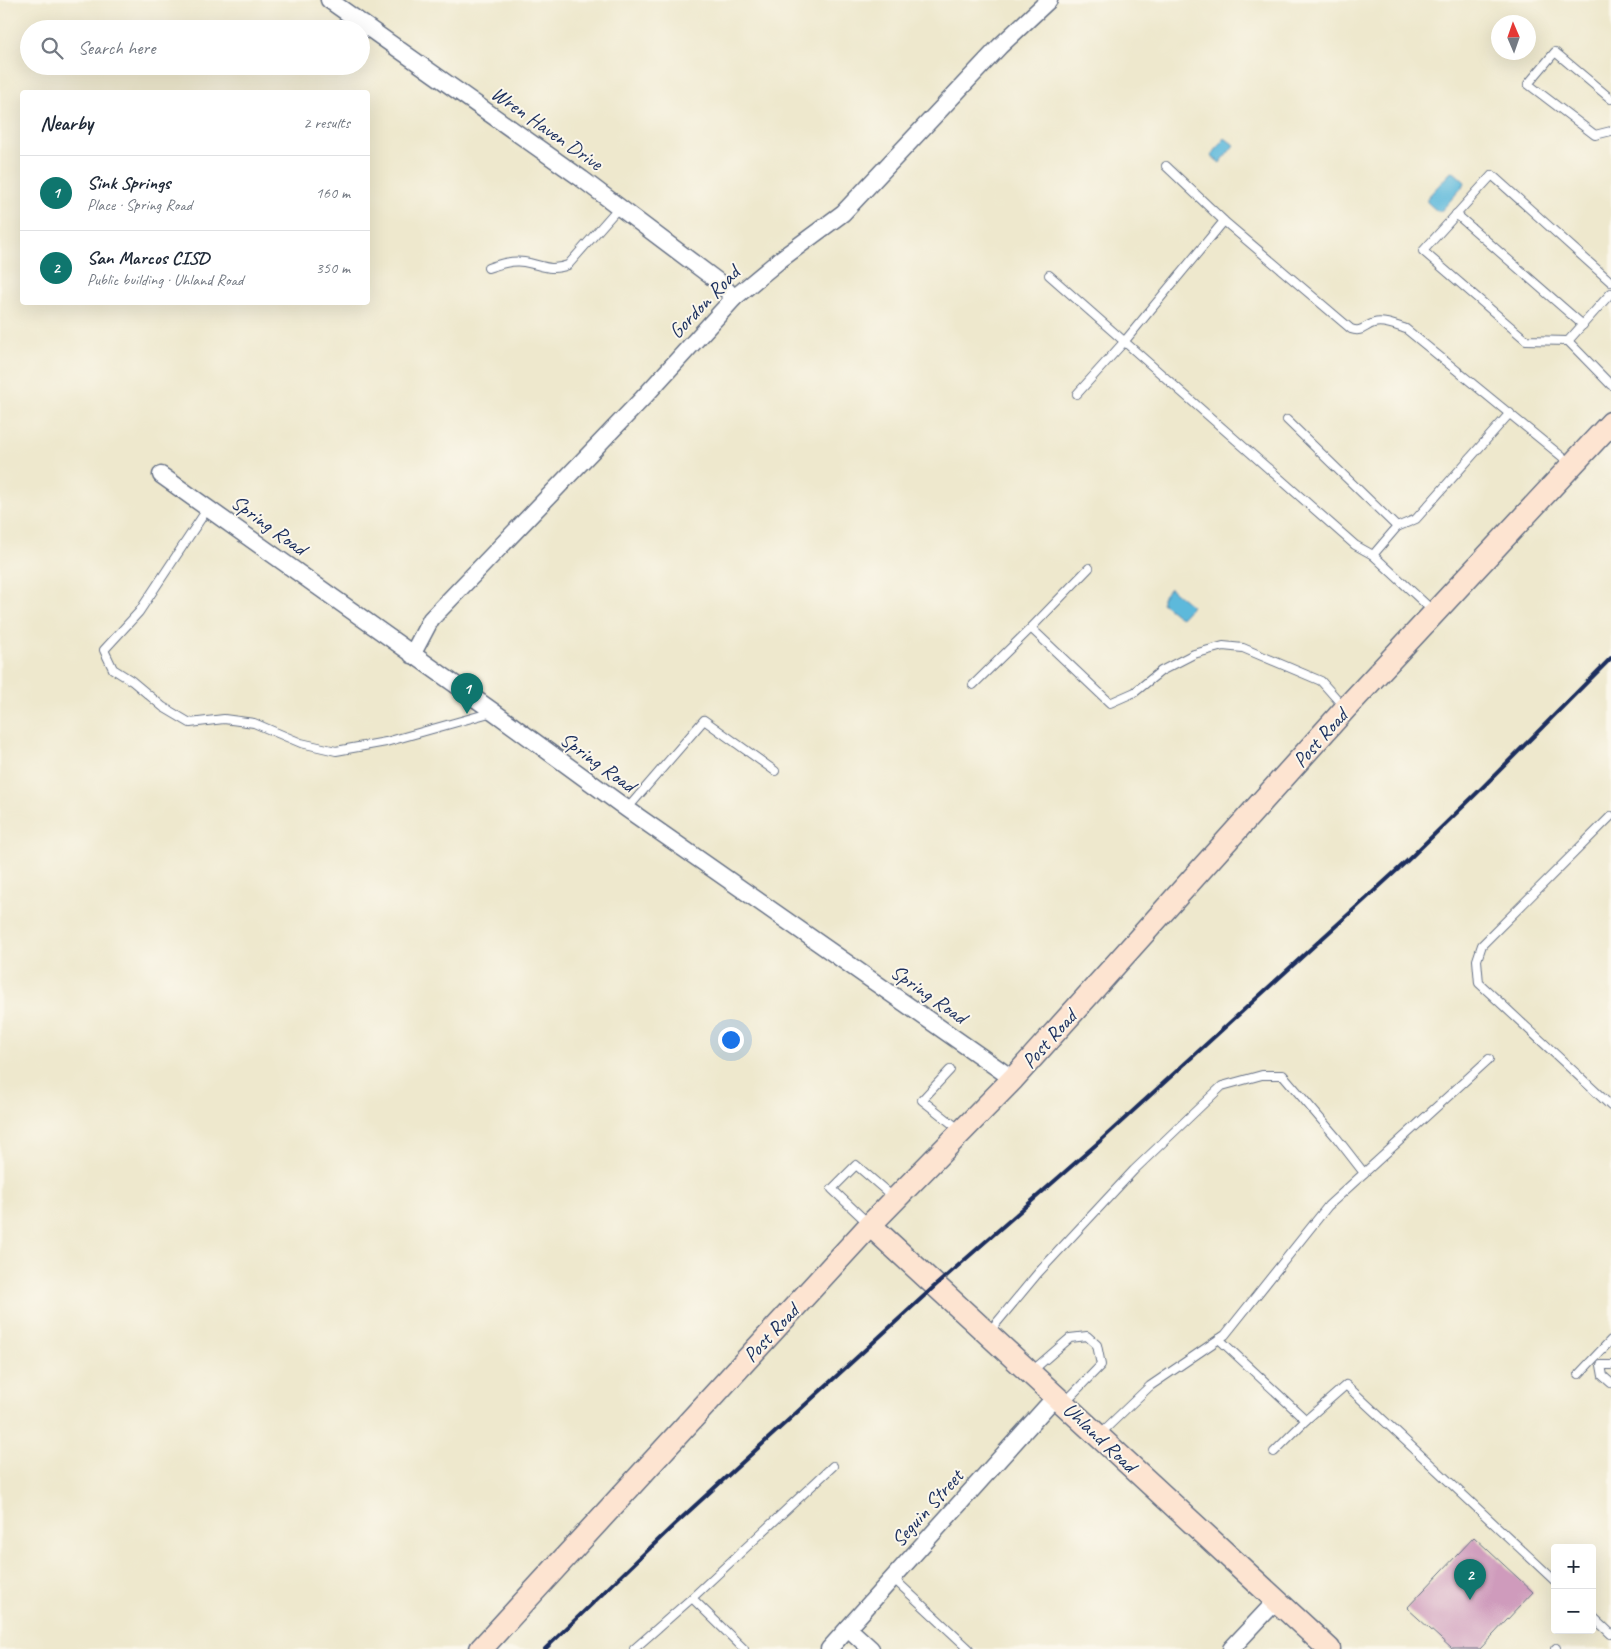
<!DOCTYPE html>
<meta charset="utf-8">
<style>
body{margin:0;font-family:Caveat,sans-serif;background:#f2f2f3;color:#1f2937}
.controls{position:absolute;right:15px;bottom:15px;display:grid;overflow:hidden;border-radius:5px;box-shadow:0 5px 20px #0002}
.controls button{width:45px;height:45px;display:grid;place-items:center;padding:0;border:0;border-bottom:1px solid #e0e1e3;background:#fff;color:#1f2937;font:25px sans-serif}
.compass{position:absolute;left:1491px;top:15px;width:45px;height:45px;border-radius:50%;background:#fff;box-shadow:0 5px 20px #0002;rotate:358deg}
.you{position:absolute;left:730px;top:1039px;width:18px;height:18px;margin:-12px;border:4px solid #fff;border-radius:50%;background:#1a73e8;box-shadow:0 0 0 8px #1a73e833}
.badge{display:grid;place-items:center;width:32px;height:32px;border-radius:50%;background:#0f766e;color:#fff;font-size:16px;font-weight:700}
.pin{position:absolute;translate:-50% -41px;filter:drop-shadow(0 1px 2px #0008)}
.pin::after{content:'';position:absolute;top:26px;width:18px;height:15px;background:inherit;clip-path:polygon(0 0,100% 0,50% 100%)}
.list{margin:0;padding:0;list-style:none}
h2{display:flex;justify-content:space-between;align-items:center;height:65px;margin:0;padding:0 20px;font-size:21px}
h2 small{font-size:16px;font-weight:400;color:#747a83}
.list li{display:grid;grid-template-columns:32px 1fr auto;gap:15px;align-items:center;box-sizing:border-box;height:75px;padding:0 20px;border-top:1px solid #e0e1e3}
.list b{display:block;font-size:19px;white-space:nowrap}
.list p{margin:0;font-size:16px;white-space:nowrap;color:#747a83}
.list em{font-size:16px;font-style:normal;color:#747a83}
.icon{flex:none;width:28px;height:28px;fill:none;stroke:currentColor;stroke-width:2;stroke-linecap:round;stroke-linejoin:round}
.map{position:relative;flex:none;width:1611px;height:1649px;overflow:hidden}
.search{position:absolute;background:#fff;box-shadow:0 5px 20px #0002;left:20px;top:20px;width:350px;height:55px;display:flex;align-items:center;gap:12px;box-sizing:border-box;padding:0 18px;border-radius:28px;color:#747a83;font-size:19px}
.panel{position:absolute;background:#fff;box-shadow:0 5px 20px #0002;left:20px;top:90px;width:350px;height:215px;border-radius:5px}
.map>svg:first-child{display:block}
</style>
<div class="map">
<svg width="1611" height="1649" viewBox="0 0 1611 1649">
<rect width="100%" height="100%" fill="#fbf7ec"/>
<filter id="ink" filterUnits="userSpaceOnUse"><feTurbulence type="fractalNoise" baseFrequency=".02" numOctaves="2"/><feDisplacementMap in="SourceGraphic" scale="10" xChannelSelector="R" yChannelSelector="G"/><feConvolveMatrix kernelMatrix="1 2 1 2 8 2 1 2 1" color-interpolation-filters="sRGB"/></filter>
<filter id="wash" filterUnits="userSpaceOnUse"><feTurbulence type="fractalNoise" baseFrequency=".0096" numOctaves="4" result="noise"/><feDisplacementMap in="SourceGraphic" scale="20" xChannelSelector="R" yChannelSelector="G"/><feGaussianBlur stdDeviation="1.12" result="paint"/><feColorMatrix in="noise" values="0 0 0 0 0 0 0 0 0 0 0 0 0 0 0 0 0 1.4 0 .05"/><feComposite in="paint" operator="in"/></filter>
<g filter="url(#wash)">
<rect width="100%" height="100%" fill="#eee8cd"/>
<g fill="#5db9db" stroke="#3c749c">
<polygon points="1225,138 1234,145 1220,163 1211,156"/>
<polygon points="1451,172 1454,172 1465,182 1464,185 1441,211 1437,211 1427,202 1427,198"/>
<polygon points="1170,588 1192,606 1181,618 1162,603 1162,598"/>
</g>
<g id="blocks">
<polygon fill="#cf9bbc" points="1474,1537 1533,1592 1480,1649 1452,1649 1407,1608"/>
</g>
</g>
<g filter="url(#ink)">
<use href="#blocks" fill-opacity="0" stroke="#657085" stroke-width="1"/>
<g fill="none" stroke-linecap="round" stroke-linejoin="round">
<g stroke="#657085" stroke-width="10">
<g id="lane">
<polyline points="1611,99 1555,52 1528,84 1595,135 1611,131"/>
<path d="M1166,166L1224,221L1351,329C1362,333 1364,326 1374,323C1383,320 1397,326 1406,329L1571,464"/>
<polyline points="1456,214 1583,325"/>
<path d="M488,268C500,264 512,260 524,262C542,265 549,272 568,265L620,206"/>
<polyline points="1049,275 1355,545 1373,555 1433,611"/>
<polyline points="1611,282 1492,175 1423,251 1526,340 1568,341 1611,385"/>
<polyline points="1568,341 1611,293"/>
<polyline points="1077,394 1124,342 1224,221"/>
<polyline points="1287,420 1397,527"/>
<polyline points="208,508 139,612 104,650 113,669 132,681 163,707 190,723 224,719 254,723 301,743 336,751 386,742 493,712"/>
<polyline points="1373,555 1397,527 1416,519 1510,413"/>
<polyline points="1089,568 1031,628 1110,703 1135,692 1161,671 1194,654 1223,646 1243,648 1321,681 1344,707"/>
<polyline points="973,685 1031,628"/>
<polyline points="627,809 704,720 775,771"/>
<polyline points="1611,816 1482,945 1477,960 1479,983 1611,1106"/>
<polyline points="950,1070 922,1100 960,1130"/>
<polyline points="869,1224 832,1189 856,1165 893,1197"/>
<polyline points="989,1332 1038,1273 1134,1170 1222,1086 1262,1075 1283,1075 1336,1137 1364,1173"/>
<polyline points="1219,1339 1306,1420 1346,1385 1555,1581"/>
<polyline points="1611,1365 1601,1365 1603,1376 1611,1383"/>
<polyline points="1032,1371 1070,1338 1087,1336 1097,1345 1101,1365 1065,1402"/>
<polyline points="1579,1374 1611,1340"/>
<polyline points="1100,1434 1150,1386 1225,1335 1328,1206 1489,1059"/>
<polyline points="1274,1452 1306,1420"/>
<polyline points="893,1578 969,1649"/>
<polyline points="1592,1616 1611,1634"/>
<polyline points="634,1649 692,1598"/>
<polyline points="744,1649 692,1598 833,1466"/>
<polyline points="1555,1649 1556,1648"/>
</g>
</g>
<g stroke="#657085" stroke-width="19">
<g id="street">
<polyline points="329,0 582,179 720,283 734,298"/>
<polyline points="161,475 494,712 627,809 1013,1079"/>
<polyline points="412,655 431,619 643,398 734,298 781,259 843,213 1000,46 1049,0"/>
<polyline points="848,1628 871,1649"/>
<polyline points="829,1649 1056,1396"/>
<polyline points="1231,1649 1277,1600"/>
</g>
</g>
<g stroke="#657085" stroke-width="25">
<g id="secondary">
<polyline points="870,1225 1329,1649"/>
<polyline points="481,1649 870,1225 1013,1079 1345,709 1611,423"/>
</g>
</g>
<use href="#lane" stroke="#fff" stroke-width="8"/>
<use href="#street" stroke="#fff" stroke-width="16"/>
<use href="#secondary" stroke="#fde4d1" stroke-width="22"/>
<polyline stroke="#1b2f5e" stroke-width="4" points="545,1649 675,1524 936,1285 1099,1142 1407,861 1482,788 1611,658"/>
</g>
</g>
<g text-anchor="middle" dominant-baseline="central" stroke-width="4" stroke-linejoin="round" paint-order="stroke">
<g font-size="21" fill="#1b2f5e" stroke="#fbf7ec">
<text transform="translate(547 128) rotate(35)">Wren Haven Drive</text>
<text transform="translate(704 302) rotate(-46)">Gordon Road</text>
<text transform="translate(269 525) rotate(36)">Spring Road</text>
<text transform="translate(1320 738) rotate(-48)">Post Road</text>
<text transform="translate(598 762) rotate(36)">Spring Road</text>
<text transform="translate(929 994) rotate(35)">Spring Road</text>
<text transform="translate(1049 1039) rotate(-48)">Post Road</text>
<text transform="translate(771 1333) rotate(-47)">Post Road</text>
<text transform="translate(1100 1437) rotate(43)">Uhland Road</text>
<text transform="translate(927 1508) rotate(-48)">Seguin Street</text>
</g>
</g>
</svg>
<div class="controls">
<button>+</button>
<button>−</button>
</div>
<svg class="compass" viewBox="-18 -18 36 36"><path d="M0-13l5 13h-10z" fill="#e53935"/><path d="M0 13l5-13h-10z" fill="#747a83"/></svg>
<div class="you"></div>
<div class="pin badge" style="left:467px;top:714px">1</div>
<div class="pin badge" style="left:1470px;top:1600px">2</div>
<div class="search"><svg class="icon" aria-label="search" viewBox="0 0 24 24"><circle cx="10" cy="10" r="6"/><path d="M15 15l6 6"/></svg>Search here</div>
<section class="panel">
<h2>Nearby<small>2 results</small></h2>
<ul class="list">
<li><span class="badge">1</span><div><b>Sink Springs</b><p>Place · Spring Road</p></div><em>160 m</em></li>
<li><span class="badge">2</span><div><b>San Marcos CISD</b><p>Public building · Uhland Road</p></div><em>350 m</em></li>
</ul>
</section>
</div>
